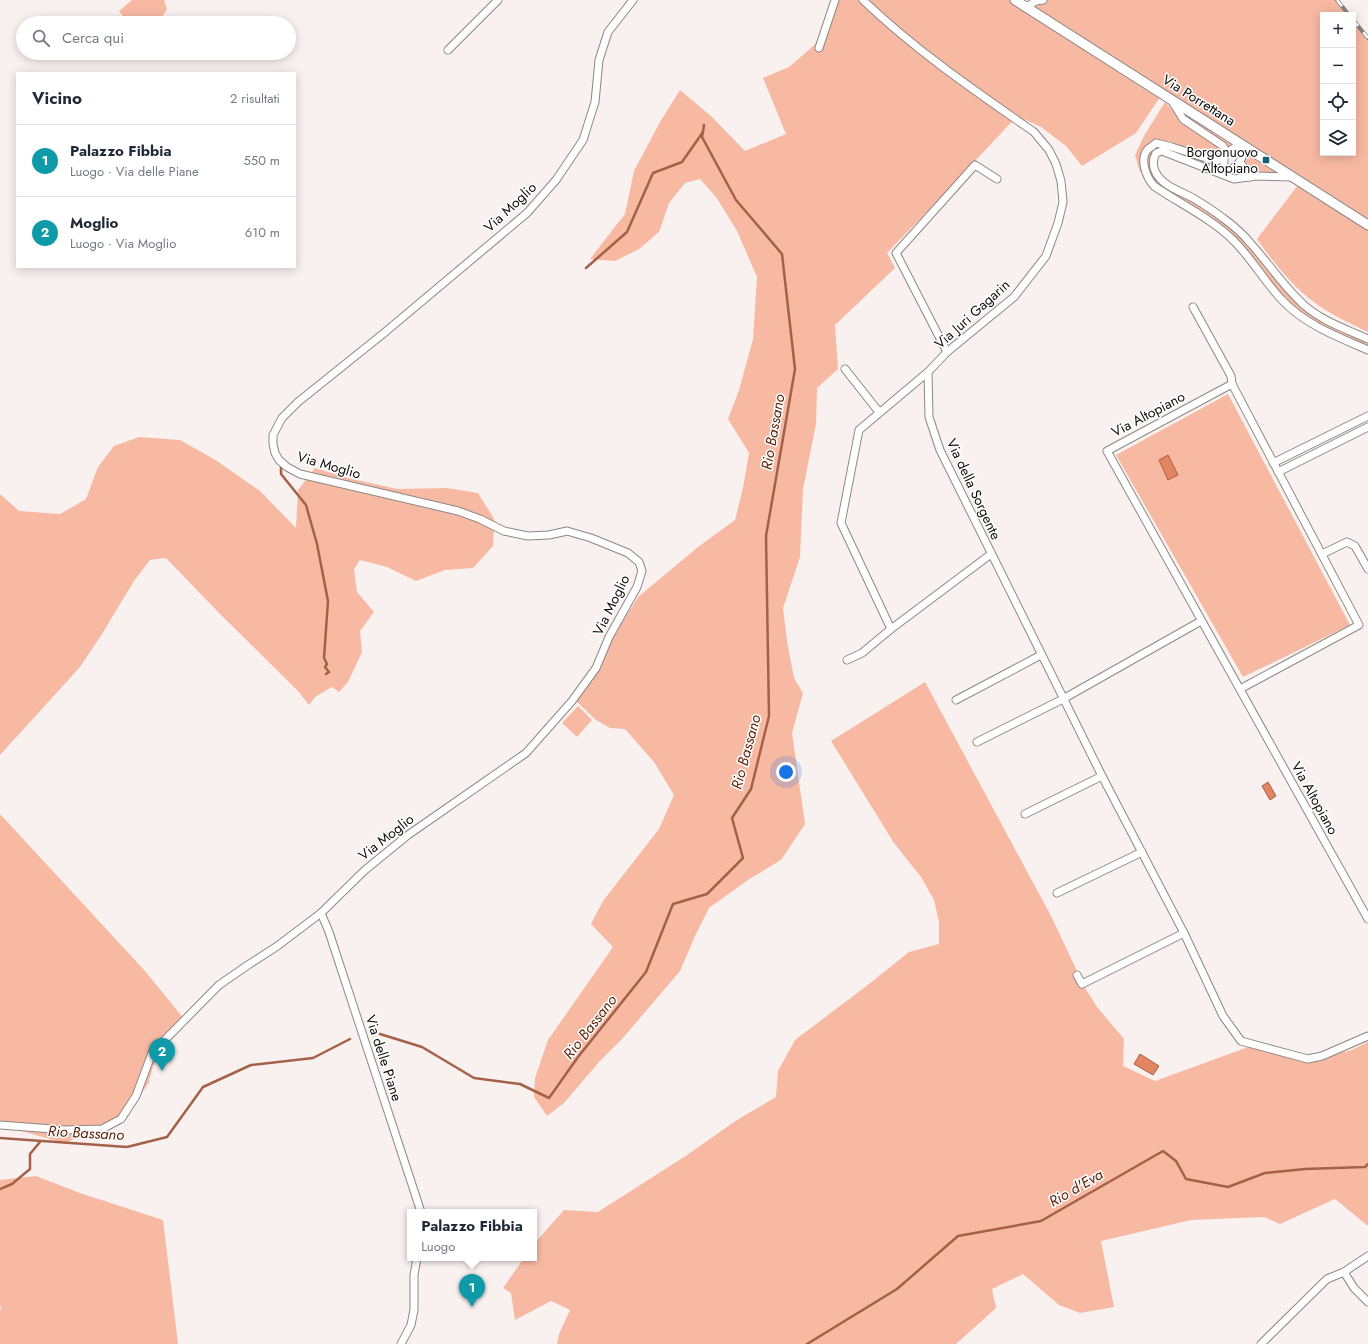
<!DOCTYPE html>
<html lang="it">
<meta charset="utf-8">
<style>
body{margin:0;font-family:Jost,sans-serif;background:#f2f2f3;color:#1f2937}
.controls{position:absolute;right:12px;top:12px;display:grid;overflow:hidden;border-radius:0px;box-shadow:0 2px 10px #0003}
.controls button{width:36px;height:36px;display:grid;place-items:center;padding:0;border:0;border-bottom:1px solid #e0e1e3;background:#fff;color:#1f2937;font:20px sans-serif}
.you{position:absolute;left:786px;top:772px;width:14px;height:14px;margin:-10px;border:3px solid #fff;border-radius:50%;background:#1a73e8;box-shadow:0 0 0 6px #1a73e833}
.badge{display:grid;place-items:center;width:26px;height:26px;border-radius:50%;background:#b45309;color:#fff;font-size:13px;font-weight:700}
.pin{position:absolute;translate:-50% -33px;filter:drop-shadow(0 1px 2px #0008)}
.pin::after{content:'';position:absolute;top:21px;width:14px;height:12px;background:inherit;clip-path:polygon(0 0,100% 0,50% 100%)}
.popup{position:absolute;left:407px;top:1209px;width:130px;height:52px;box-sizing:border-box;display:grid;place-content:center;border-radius:0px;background:#fff;filter:drop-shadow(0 1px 3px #0005);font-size:13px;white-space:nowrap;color:#747a83}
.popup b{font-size:15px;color:#1f2937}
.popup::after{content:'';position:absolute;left:50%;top:100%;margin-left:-8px;border:8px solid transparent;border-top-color:#fff}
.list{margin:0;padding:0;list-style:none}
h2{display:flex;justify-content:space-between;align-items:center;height:52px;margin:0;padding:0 16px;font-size:17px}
h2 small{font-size:13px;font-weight:400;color:#747a83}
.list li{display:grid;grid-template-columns:26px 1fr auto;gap:12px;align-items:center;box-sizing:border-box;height:72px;padding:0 16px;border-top:1px solid #e0e1e3}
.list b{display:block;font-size:15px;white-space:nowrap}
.list p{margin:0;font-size:13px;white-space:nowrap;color:#747a83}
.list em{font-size:13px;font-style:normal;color:#747a83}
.icon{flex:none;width:22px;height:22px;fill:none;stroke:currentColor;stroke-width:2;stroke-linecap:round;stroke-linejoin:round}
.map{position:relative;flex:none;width:1368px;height:1344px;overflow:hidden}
.search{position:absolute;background:#fff;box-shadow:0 2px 10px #0003;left:16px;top:16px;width:280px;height:44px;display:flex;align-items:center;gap:10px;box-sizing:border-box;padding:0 14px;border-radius:22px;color:#747a83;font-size:15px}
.panel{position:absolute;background:#fff;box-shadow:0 2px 10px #0003;left:16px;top:72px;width:280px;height:196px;border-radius:0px}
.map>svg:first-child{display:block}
</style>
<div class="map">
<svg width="1368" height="1344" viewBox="0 0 1368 1344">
<rect width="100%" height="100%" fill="#f9f1ef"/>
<g fill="#f8b9a3">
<polygon points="132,0 164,0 167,9 162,17 155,23 128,23 119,11"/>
<path d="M832,0H1016L1027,7L1036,0H1338L1350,15H1323V153H1353V18L1368,36V332C1354,325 1340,319 1327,311C1298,294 1276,266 1257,239L1301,181L1164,91L1136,133L1082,166L1066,146L1041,127L1017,116L949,189L887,253L895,268L835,325L838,369L817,388L816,424L803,489L800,557L783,608L787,641L794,678L803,693L792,733L805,824L781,860L748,880L709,908L695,936L680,971L622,1039L599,1062L564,1103L547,1116L534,1097L535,1078L548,1040L613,947L591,924L603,901L659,829L674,795L654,762L625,729L610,728L596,720L576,701L597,672L614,635L638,597L698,547L735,520L743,488L749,453L728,419L739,390L753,339L757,277L737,231L716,197L700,179L685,183L669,203L659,232L639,249L615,261L590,259L625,214L634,171L660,122L680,90L712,117L745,151L786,134L763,78L789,67L819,41Z"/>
<path d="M1165,102L1188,126L1219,147C1222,151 1222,153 1219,157C1217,157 1213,158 1210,157C1198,155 1160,130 1149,145C1146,149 1144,166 1143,172H1140L1135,155L1144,136Z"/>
<polygon points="1187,114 1234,145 1227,148 1189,119"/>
<polygon points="1159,145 1220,166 1221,169 1220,169 1164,148 1156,149 1152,155 1155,178 1220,219 1236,232 1246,242 1294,300 1368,341 1368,346 1315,322 1297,310 1283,296 1221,226 1191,205 1155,183 1150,176 1147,166 1148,155 1152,149"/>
<polygon points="1247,154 1248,154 1279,174 1264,174 1251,166 1248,168 1245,163"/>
<polygon points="1228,394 1350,625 1243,677 1116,455"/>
<polygon points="139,437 180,440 217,461 260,491 296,528 298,490 315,468 348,478 397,489 447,488 478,493 494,519 493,546 473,568 445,570 416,581 387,567 360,560 354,569 357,592 374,612 360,631 362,652 348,682 339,692 332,687 315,697 309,705 298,691 220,614 166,558 150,560 134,581 102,634 80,667 0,755 0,494 19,511 60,514 86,499 98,467 114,446"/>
<polygon points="925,682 1051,916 1085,988 1097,1007 1124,1039 1123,1066 1155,1081 1251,1046 1309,1061 1352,1050 1368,1042 1368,1226 1335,1199 1280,1224 1264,1217 1191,1220 1101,1241 1114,1307 1080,1313 1059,1305 1023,1274 992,1289 996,1308 956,1344 557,1344 559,1334 570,1310 551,1301 515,1320 511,1293 503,1288 524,1258 534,1258 534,1244 564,1210 598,1212 684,1157 737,1120 776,1097 778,1071 795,1040 869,984 909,952 939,944 939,922 934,900 921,877 894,843 831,741"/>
<polygon points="578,706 592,720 577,737 562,723"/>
<polygon points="0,814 145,971 184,1019 159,1047 148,1084 125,1118 99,1130 64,1143 0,1125"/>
<polygon points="36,1176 80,1193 163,1220 178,1344 0,1344 0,1311 1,1306 0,1306 0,1180"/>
</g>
<g fill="#e48562" stroke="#a46148">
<polygon points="1168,455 1178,475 1168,480 1159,460"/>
<polygon points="1268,782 1276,796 1270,800 1262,786"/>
<polygon points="1140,1054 1159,1066 1153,1075 1134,1064"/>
</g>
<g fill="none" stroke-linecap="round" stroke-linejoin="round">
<g stroke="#a46148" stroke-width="2.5">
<polyline points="586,268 627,232 653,173 682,162 703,132"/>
<polyline points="281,464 281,474 306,505 317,544 328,601 324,658 327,664 325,667 329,672 326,674"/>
<polyline points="380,1034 422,1047 474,1078 520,1084 549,1098 578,1057 646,972 673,904 707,894 743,858 732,818 751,789 769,716 766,536 795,369 782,254 736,200 702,137 704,125"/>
<polyline points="0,1138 127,1147 167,1137 203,1087 251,1065 313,1058 350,1039"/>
<polyline points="0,1189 12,1184 30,1169 30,1154 40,1142"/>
<polyline points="807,1344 897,1289 958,1236 1041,1221 1163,1151 1176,1161 1186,1179 1228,1187 1265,1173 1305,1169 1365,1167 1368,1164"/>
</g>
<g stroke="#8e8885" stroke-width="9">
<g id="minor">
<path d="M863,0C915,50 975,91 1034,132L1049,150L1056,164L1061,181L1063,202L1058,223L1046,256L1014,297L947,352L928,372L859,430L841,523L891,629"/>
<polyline points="1026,7 1036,1 1043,0"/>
<polyline points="819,48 835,0"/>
<polyline points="448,50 498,0"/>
<polyline points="1172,101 1183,119 1223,146 1227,153"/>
<path d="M1224,158V174C1236,167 1245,161 1243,145C1240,146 1236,147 1234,148C1226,152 1224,160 1215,161L1172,147L1156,143C1154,145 1151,147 1148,149C1139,159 1146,177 1154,186C1180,204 1211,218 1234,241C1252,259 1264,281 1282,300C1304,324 1338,337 1368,350"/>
<polyline points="1240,162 1250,177"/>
<path d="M1293,177L1256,176L1234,179L1162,151L1156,153C1153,159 1152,166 1156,173C1163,186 1180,191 1193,198C1203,204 1214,211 1223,218C1234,226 1244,235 1252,245C1270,265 1284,287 1304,305C1322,321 1346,329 1368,339"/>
<polyline points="1193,307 1231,376 1232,384"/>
<polyline points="947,352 896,253 975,165 997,179"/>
<polyline points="845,369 879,412"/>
<polyline points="928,372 929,417 940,450 1102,776 1184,933 1223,1016 1241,1041 1308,1059 1322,1056 1368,1036"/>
<polyline points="1273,463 1368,416"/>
<polyline points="1278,472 1368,427"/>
<polyline points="1322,554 1347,542 1355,546 1368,569"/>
<polyline points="847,660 862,653 891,629 991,554"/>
<polyline points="1240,689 1359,625 1232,384 1107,451 1368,919"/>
<polyline points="956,700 1041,655"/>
<polyline points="977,742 1063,699 1201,621"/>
<polyline points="1025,814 1102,776"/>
<polyline points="1057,893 1142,852"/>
<polyline points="321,913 329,932 421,1212"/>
<polyline points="1077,975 1082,984 1184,933"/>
<polyline points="0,1125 65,1130 102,1129 121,1119 136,1096 152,1053 219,985 248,965 276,947 321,913 365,870 408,835 526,753 572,701 596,668 609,637 637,587 642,571 639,562 628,553 591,538 567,531 549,535 528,536 504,531 480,519 458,511 300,474 287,467 279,460 275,453 273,444 273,435 282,418 298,402 384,333 527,213 556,180 583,140 595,102 599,60 608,32 633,0"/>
<polyline points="1344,1272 1354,1288 1368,1302"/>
<polyline points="401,1344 411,1325 414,1310 414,1275 417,1258"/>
<polyline points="1261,1344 1327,1279 1344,1272 1368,1256"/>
</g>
</g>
<g stroke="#8e8885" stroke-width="11">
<polyline id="secondary" points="1015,0 1368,225"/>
</g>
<use href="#minor" stroke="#fff" stroke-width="7"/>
<use href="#secondary" stroke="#fff" stroke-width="9"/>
<g stroke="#888381" stroke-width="4">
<g id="rail">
<polyline points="1337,0 1349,15"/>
<polyline points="1353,20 1368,38"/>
</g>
</g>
<use href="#rail" stroke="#fff" stroke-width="2.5" stroke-dasharray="8" stroke-linecap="butt"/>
</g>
<rect fill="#1a5e71" stroke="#fff" stroke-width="1.5" x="1262" y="156" width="8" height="8" rx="2"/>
<g text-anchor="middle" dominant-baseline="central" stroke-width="3" stroke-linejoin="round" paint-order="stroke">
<g font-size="14" fill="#0e0c0b" stroke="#fff">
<text transform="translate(1199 100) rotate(32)">Via Porrettana</text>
<text transform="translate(510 207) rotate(-43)">Via Moglio</text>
<text transform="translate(972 314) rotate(-42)">Via Juri Gagarin</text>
<text transform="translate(1148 414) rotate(-28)">Via Altopiano</text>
<text transform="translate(329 465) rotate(16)">Via Moglio</text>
<text transform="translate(974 489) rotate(65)">Via della Sorgente</text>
<text transform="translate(611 605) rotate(-64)">Via Moglio</text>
<text transform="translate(1315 798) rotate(61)">Via Altopiano</text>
<text transform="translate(386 837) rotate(-38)">Via Moglio</text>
<text transform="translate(384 1058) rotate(72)">Via delle Piane</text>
</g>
<g font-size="14" fill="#0e0c0b" stroke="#fff" text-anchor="end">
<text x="1258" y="152">Borgonuovo<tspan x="1258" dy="16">Altopiano</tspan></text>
</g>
<g font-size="15" font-style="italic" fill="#60240c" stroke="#fff">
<text transform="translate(773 432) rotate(-80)">Rio Bassano</text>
<text transform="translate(746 752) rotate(-75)">Rio Bassano</text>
<text transform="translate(590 1027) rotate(-52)">Rio Bassano</text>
<text transform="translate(86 1133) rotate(3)">Rio Bassano</text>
<text transform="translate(1076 1188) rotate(-30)">Rio d'Eva</text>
</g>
</g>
</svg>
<div class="controls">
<button>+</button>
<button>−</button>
<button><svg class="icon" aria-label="locate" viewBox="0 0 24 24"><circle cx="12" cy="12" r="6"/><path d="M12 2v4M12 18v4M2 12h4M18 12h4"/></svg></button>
<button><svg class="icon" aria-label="layers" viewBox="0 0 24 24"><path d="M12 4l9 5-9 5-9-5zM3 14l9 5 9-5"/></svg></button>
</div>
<div class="you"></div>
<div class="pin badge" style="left:472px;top:1307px;background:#0f9aa8">1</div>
<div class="popup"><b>Palazzo Fibbia</b>Luogo</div>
<div class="pin badge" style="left:162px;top:1071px;background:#0f9aa8">2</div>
<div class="search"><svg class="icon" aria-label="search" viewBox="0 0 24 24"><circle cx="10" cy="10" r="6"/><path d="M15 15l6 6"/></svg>Cerca qui</div>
<section class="panel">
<h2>Vicino<small>2 risultati</small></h2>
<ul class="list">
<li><span class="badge" style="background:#0f9aa8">1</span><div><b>Palazzo Fibbia</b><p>Luogo · Via delle Piane</p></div><em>550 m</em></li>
<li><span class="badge" style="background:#0f9aa8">2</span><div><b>Moglio</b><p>Luogo · Via Moglio</p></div><em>610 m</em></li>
</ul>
</section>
</div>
